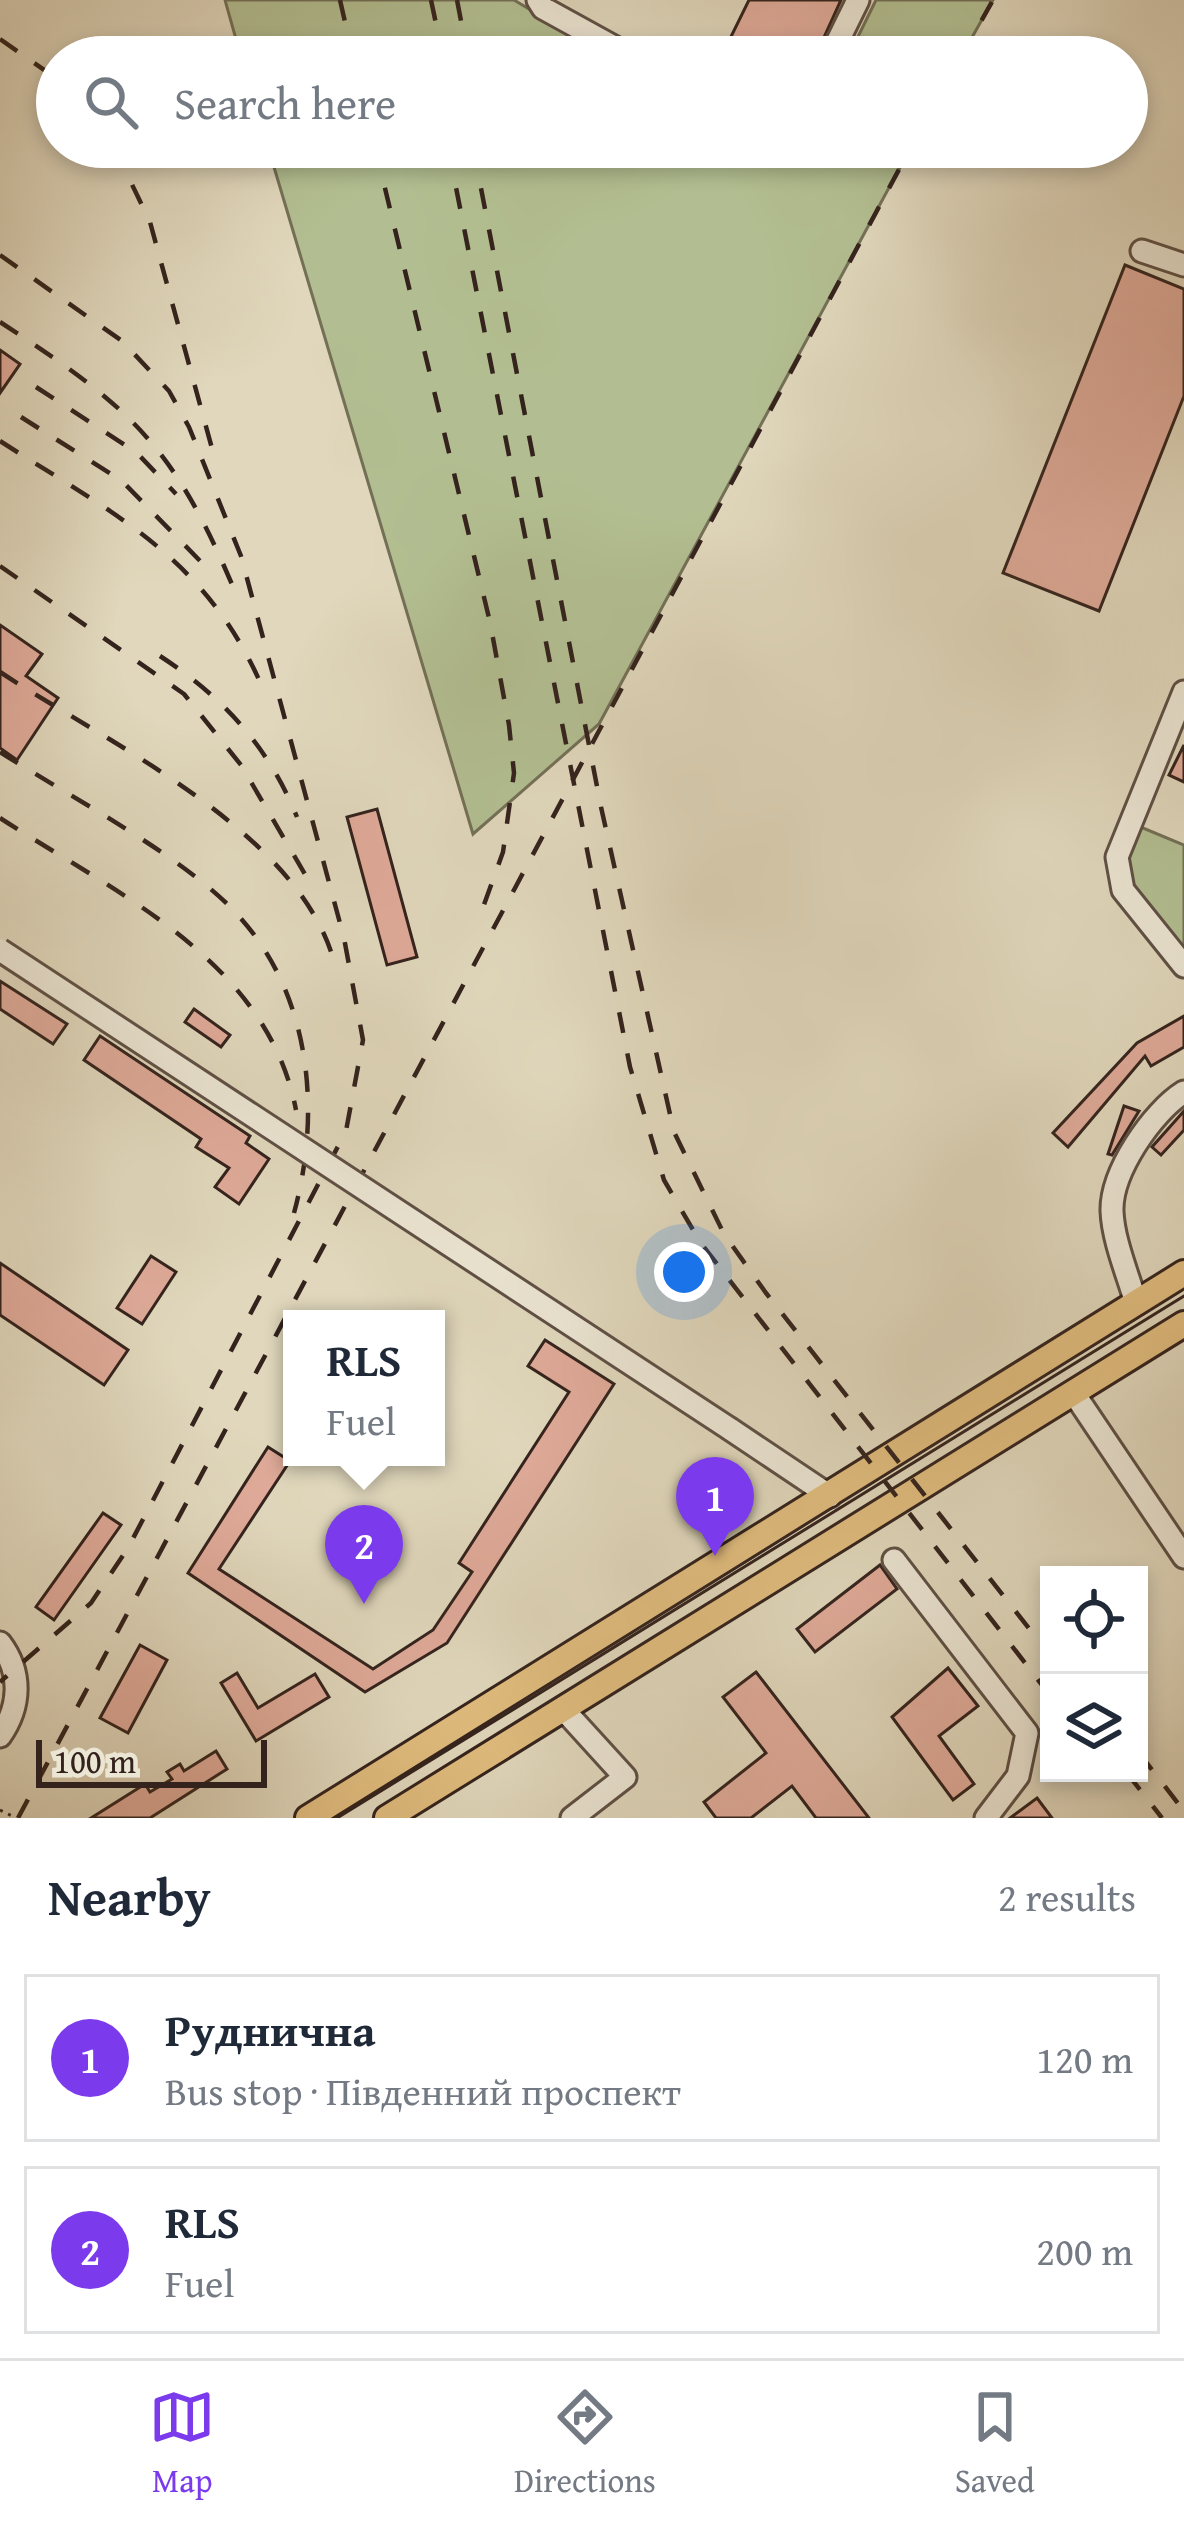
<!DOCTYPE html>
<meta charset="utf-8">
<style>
body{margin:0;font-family:"Gentium Book Plus",serif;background:#f2f2f3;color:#1f2937}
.controls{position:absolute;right:36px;bottom:36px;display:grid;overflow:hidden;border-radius:0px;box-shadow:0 6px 18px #0003}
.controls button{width:108px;height:108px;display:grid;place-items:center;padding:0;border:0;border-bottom:3px solid #e0e1e3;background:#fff;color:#1f2937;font:60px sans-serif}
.scale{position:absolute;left:36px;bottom:30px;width:231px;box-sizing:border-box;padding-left:12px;border:6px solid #34231d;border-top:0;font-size:33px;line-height:42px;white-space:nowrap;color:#34231d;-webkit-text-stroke:9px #ebe5d3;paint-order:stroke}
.you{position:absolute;left:684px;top:1272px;width:42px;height:42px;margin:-30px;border:9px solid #fff;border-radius:50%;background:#1a73e8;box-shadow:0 0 0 18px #1a73e833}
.badge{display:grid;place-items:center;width:78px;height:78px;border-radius:50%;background:#7c3aed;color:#fff;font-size:39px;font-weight:700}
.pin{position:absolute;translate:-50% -99px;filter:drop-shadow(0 3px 6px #0008)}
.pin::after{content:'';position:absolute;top:63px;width:42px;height:36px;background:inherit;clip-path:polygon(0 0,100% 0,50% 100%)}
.popup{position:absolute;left:283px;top:1310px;width:162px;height:156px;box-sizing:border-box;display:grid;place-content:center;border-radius:0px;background:#fff;filter:drop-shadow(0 3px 9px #0005);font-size:39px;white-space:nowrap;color:#747a83}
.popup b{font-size:45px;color:#1f2937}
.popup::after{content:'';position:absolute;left:50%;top:100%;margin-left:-24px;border:24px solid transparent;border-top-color:#fff}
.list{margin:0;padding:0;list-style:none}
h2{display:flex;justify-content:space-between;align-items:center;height:156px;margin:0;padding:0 48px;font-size:51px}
h2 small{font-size:39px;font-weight:400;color:#747a83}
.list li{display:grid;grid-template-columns:78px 1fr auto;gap:36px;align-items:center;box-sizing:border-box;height:168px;margin:0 24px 24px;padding:0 24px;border:3px solid #e0e1e3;border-radius:0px}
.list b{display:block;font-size:45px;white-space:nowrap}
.list p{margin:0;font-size:39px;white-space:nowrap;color:#747a83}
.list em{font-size:39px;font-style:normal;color:#747a83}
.icon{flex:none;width:66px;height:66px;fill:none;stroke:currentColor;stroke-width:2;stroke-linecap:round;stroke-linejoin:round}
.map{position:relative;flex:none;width:1184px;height:1818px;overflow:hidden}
.search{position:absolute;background:#fff;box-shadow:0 6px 18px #0003;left:36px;right:36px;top:36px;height:132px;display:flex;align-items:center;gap:30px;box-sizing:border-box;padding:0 42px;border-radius:66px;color:#747a83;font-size:45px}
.sheet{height:540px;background:#fff}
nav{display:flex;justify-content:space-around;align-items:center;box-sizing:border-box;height:168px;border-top:3px solid #e0e1e3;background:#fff;font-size:33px;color:#747a83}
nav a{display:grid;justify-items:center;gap:6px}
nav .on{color:#7c3aed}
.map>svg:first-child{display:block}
</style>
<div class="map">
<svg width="1184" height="1818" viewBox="0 0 1184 1818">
<rect width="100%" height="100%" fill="#e0d7bc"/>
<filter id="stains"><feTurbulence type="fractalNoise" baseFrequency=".00167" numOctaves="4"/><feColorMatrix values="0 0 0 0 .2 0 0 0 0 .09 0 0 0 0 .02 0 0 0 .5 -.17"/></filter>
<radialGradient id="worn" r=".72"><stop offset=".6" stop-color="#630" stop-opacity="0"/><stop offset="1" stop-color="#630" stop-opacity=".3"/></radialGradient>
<g fill="#b2be91" stroke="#737057" stroke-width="3">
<polygon points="225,0 514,0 609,57 241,57"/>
<polygon points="876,0 993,0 961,57 848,57"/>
<polygon points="268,147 759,147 791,166 804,147 911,147 599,724 473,834"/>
<polygon points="1131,823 1184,845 1184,966 1123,890"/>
</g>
<g fill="#dfaa99" stroke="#34231d" stroke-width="3">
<polygon points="749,0 841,0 815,57 721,57"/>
<polygon points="1125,265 1184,289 1184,396 1099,611 1003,573"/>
<polygon points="0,350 20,364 0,393"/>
<polygon points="0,625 42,654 26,676 58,698 17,760 0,748"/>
<polygon points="1184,745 1184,782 1169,775"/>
<polygon points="377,809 417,957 387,965 347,817"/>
<polygon points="0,981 67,1024 53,1044 0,1009"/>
<polygon points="194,1009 230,1035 221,1047 185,1022"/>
<polygon points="1184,1016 1184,1047 1151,1066 1145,1056 1068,1147 1053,1133 1137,1043"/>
<polygon points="100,1036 250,1136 246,1143 269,1159 239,1204 215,1187 229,1168 196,1147 201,1139 84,1060"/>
<polygon points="1124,1106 1139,1111 1112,1155 1108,1154"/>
<polygon points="1184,1111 1184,1130 1161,1155 1152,1147"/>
<polygon points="151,1256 176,1272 142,1324 117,1308"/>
<polygon points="0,1263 128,1350 104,1385 0,1315"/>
<polygon points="545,1340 614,1384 447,1643 365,1692 188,1573 268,1447 290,1461 219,1569 373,1669 433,1630 472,1572 459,1563 569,1392 528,1366"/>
<polygon points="103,1513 121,1525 54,1620 36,1607"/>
<polygon points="880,1565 897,1589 815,1652 797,1629"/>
<polygon points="140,1645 167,1660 128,1733 100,1718"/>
<polygon points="948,1668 978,1706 939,1736 974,1784 953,1800 892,1717"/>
<polygon points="756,1672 869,1818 816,1818 792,1786 751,1818 716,1818 704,1802 766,1753 723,1697"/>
<polygon points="237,1673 258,1708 315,1674 329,1697 256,1741 221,1683"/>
<polygon points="216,1751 227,1769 150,1818 91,1818 145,1784 150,1792 172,1779 167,1772 180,1764 184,1771"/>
<polygon points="1037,1798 1052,1818 1010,1818"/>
</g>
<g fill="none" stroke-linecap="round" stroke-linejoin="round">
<g stroke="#5f5045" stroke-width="27">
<g id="minor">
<polyline points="538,0 543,8 632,57"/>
<polyline points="830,57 858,0"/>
<polyline points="1142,251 1184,265"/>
<polyline points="1184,692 1117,857 1123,890 1184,966"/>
<path d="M1136,1303C1128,1275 1113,1240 1112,1211C1111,1172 1152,1112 1184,1092"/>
<polyline points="1073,1392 1184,1557"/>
<polyline points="730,1429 830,1496"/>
<polyline points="894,1560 1027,1733 1018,1776 986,1818"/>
<path d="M0,1643C22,1672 21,1706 0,1736"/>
<polyline points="564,1710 625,1777 572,1818"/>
</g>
</g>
<g stroke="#34231d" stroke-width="30">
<g id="major">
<polyline points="308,1818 1184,1273"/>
<polyline points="387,1818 1184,1324"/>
</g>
</g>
<use href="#minor" stroke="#ebe5d3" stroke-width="21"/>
<use href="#major" stroke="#e0bc7e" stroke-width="24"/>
<polyline stroke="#34231d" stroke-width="3" points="337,1818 1184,1296"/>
<g stroke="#34231d" stroke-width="4.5" stroke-dasharray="21 21" stroke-linecap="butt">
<polyline points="340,0 353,57"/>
<polyline points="431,0 443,57"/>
<polyline points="457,0 468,57"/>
<polyline points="0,39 57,79"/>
<polyline points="961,57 993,0"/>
<polyline points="114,147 150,222 213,452"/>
<polyline points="375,147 490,622 509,725 514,773 503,852 477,924"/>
<polyline points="448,147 630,1067 664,1180 700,1242 1049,1694"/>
<polyline points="473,147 601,807 674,1132 724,1234 766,1293 1049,1654"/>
<polyline points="0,255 122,341 169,391 189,427 241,556 344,938 363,1040 346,1131 128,1548 91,1603 0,1682"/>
<path d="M0,322C137,411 176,449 239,601"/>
<polyline points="36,387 137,453 176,494"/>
<polyline points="21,417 122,481 207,568"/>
<path d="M0,441C115,515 207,557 264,691"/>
<polyline points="0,566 184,694 241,765 309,881"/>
<path d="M160,656C224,698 268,746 297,817"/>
<path d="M0,672C109,744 301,832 335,965"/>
<path d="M0,752C67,795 183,856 235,912C311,992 322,1111 294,1213"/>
<path d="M0,818C117,894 267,960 296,1110"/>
<polyline points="1139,1753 1184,1811"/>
<polyline points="1127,1773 1162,1818"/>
<polyline points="18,1818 911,147"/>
</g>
<g stroke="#5f5045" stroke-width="27" stroke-linecap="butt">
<polyline id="minor-bridge" points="0,950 730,1429"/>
</g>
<polyline stroke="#34231d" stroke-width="3" stroke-dasharray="3 6" stroke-linecap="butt" points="0,1810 16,1818"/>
<use href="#minor-bridge" stroke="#ebe5d3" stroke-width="21"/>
</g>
<rect width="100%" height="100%" filter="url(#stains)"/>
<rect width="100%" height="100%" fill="url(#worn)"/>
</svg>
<div class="controls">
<button><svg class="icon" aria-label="locate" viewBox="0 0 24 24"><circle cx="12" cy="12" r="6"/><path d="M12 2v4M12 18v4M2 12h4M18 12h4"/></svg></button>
<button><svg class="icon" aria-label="layers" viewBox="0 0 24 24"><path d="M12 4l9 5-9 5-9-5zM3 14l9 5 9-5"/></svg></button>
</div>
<div class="scale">100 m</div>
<div class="you"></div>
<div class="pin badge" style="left:715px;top:1556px">1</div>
<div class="pin badge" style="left:364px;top:1604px">2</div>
<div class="popup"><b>RLS</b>Fuel</div>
<div class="search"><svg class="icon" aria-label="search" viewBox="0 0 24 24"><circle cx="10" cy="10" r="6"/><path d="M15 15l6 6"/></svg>Search here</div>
</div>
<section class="sheet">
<h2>Nearby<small>2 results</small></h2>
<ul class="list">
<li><span class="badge">1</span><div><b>Руднична</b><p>Bus stop · Південний проспект</p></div><em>120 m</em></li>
<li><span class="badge">2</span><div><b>RLS</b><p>Fuel</p></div><em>200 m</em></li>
</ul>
</section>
<nav>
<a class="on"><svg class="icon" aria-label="map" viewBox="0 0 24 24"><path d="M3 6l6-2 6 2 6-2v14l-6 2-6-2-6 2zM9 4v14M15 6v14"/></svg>Map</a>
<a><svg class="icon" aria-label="directions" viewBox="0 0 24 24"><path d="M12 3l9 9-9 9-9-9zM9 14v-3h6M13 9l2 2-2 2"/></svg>Directions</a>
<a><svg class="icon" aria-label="saved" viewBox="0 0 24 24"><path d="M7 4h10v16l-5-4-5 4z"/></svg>Saved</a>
</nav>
